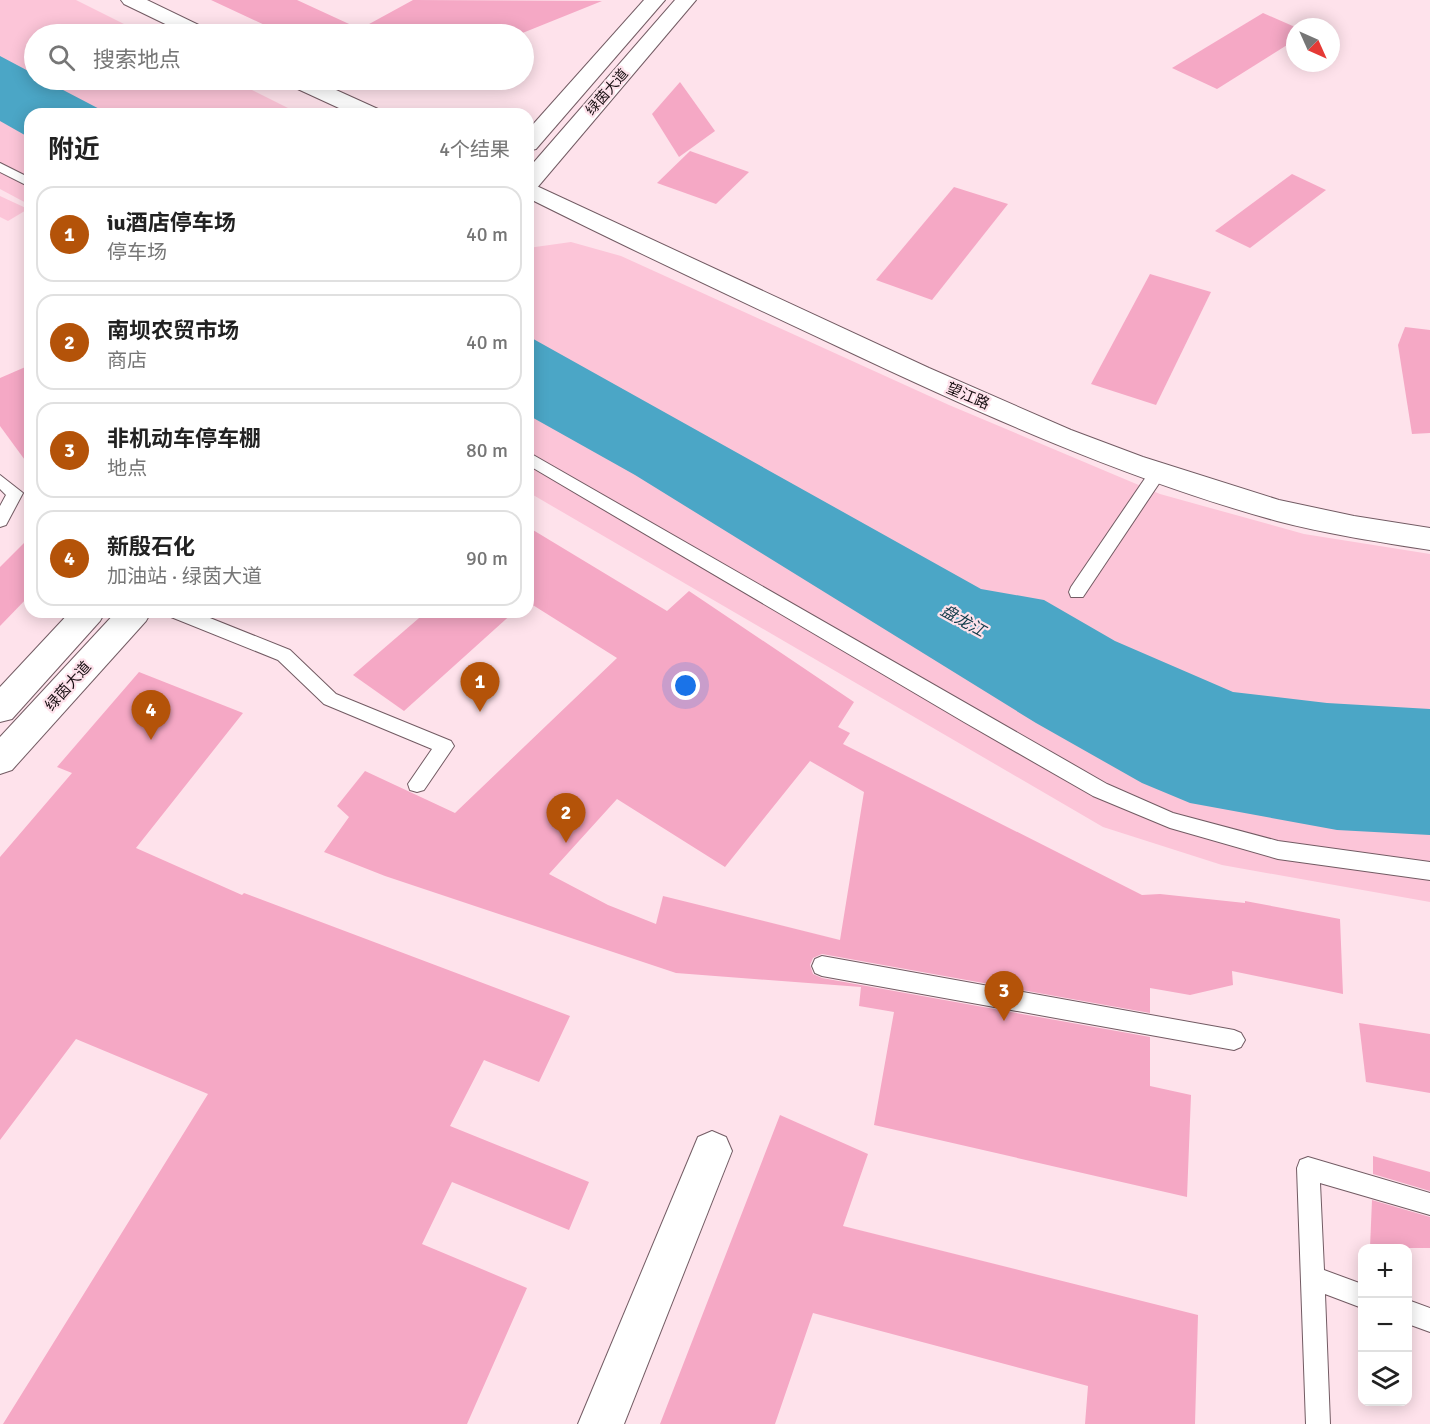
<!DOCTYPE html>
<html lang="zh">
<meta charset="utf-8">
<style>
body{margin:0;font-family:Signika,"Noto Sans SC",sans-serif;background:#f2f2f2;color:#222}
.controls{position:absolute;right:18px;bottom:18px;display:grid;overflow:hidden;border-radius:12px;box-shadow:0 3px 15px #0003}
.controls button{width:54px;height:54px;display:grid;place-items:center;padding:0;border:0;border-bottom:2px solid #e0e0e0;background:#fff;color:#222;font:30px sans-serif}
.compass{position:absolute;left:1286px;top:18px;width:54px;height:54px;border-radius:50%;background:#fff;box-shadow:0 3px 15px #0003;rotate:135deg}
.you{position:absolute;left:686px;top:686px;width:21px;height:21px;margin:-15px;border:4px solid #fff;border-radius:50%;background:#1a73e8;box-shadow:0 0 0 9px #1a73e833}
.badge{display:grid;place-items:center;width:39px;height:39px;border-radius:50%;background:#b45309;color:#fff;font-size:20px;font-weight:700}
.pin{position:absolute;translate:-50% -50px;filter:drop-shadow(0 2px 3px #0008)}
.pin::after{content:'';position:absolute;top:32px;width:21px;height:18px;background:inherit;clip-path:polygon(0 0,100% 0,50% 100%)}
.list{margin:0;padding:0;list-style:none}
h2{display:flex;justify-content:space-between;align-items:center;height:78px;margin:0;padding:0 24px;font-size:26px}
h2 small{font-size:20px;font-weight:400;color:#767676}
.list li{display:grid;grid-template-columns:39px 1fr auto;gap:18px;align-items:center;box-sizing:border-box;height:96px;margin:0 12px 12px;padding:0 12px;border:2px solid #e0e0e0;border-radius:18px}
.list b{display:block;font-size:22px;white-space:nowrap}
.list p{margin:0;font-size:20px;white-space:nowrap;color:#767676}
.list em{font-size:20px;font-style:normal;color:#767676}
.icon{flex:none;width:33px;height:33px;fill:none;stroke:currentColor;stroke-width:2;stroke-linecap:round;stroke-linejoin:round}
.map{position:relative;flex:none;width:1430px;height:1424px;overflow:hidden}
.search{position:absolute;background:#fff;box-shadow:0 3px 15px #0003;left:24px;top:24px;width:510px;height:66px;display:flex;align-items:center;gap:15px;box-sizing:border-box;padding:0 21px;border-radius:33px;color:#767676;font-size:22px}
.panel{position:absolute;background:#fff;box-shadow:0 3px 15px #0003;left:24px;top:108px;width:510px;height:510px;border-radius:18px}
.map>svg:first-child{display:block}
</style>
<div class="map">
<svg width="1430" height="1424" viewBox="0 0 1430 1424">
<rect width="100%" height="100%" fill="#fee2eb"/>
<g fill="#fcc5d8">
<polygon points="0,0 76,0 144,34 34,34 34,80 232,80 300,114 30,114 30,205 0,189"/>
<polygon points="0,196 28,209 8,221 0,217"/>
<polygon points="571,242 621,256 949,405 1160,494 1304,534 1430,554 1430,902 1222,865 1103,827 528,492 528,248"/>
</g>
<g fill="#4ba6c6">
<polygon points="0,56 34,74 34,80 44,80 109,114 30,114 30,138 0,121"/>
<polygon points="528,336 981,589 1044,600 1115,641 1233,692 1327,703 1430,709 1430,835 1337,830 1190,803 1142,783 1036,723 635,475 528,415"/>
</g>
<g fill="#f5a8c5" fill-rule="evenodd">
<polygon points="211,0 297,0 360,29 413,0 602,1 520,34 284,34"/>
<polygon points="1263,13 1295,27 1295,40 1217,89 1172,68"/>
<polygon points="680,82 715,131 679,157 652,114"/>
<polygon points="690,151 749,172 716,204 657,183"/>
<polygon points="1292,174 1326,190 1250,248 1215,231"/>
<polygon points="954,187 1008,204 932,300 876,280"/>
<polygon points="1150,274 1211,292 1156,405 1091,384"/>
<polygon points="1405,327 1430,330 1430,433 1412,434 1398,345"/>
<polygon points="30,365 30,467 0,426 0,378"/>
<path d="M528,527L667,611L689,591L854,702L838,727L850,733L843,744L1142,895L1160,894L1245,903V901L1340,919L1343,994L1232,971L1233,985L1190,995L1150,988V1013L822,954L813,958L810,965L813,974L822,978L1150,1037V1086L1191,1095L1187,1197L874,1125L894,1012L859,1006L861,987L676,973L385,876L324,852L349,817L337,806L365,771L455,813L617,658L528,602ZM810,761L864,792L840,940L663,896L656,924L608,905L549,874L617,799L725,867Z"/>
<polygon points="30,537 30,595 0,626 0,567"/>
<polygon points="426,612 514,612 404,711 353,675"/>
<polygon points="139,672 243,713 136,848 242,895 244,893 570,1016 539,1082 484,1060 450,1126 589,1182 569,1230 452,1182 422,1244 527,1288 467,1424 3,1424 208,1094 76,1039 0,1140 0,857 72,773 57,767"/>
<polygon points="1359,1023 1430,1034 1430,1093 1366,1082"/>
<polygon points="780,1115 868,1154 843,1226 1198,1315 1195,1424 1085,1424 1088,1386 813,1313 775,1424 660,1424"/>
<polygon points="1373,1156 1430,1172 1430,1191 1373,1174"/>
<polygon points="1372,1200 1430,1217 1430,1248 1370,1248"/>
</g>
<g fill="none" stroke-linecap="round" stroke-linejoin="round">
<g stroke="#725b63" stroke-width="2">
<g id="lane">
<polygon points="0,163 30,178 30,187 0,172"/>
<polygon points="528,452 1107,784 1173,813 1278,841 1430,862 1430,880 1278,859 1170,828 1093,796 964,722 528,465"/>
<polygon points="1156,469 1164,475 1162,479 1083,597 1071,597 1069,592 1071,587 1150,471"/>
<polygon points="0,475 23,493 6,525 0,527 0,506 6,495 0,489"/>
<polygon points="168,612 195,612 290,650 336,694 451,741 454,746 424,790 417,792 410,790 408,784 432,749 324,704 278,660 171,617"/>
<polygon points="822,956 1234,1030 1241,1033 1245,1040 1241,1047 1234,1050 822,976 815,973 812,966 815,959"/>
<polygon points="1308,1157 1430,1193 1430,1215 1320,1183 1324,1270 1362,1284 1362,1308 1325,1294 1330,1424 1306,1424 1297,1168 1300,1160"/>
<polygon points="1408,1300 1430,1308 1430,1332 1408,1324"/>
</g>
</g>
<g stroke="#725b63" stroke-width="2">
<g id="street">
<polygon points="121,0 147,0 209,30 213,34 186,34 124,4"/>
<polygon points="286,80 314,80 378,109 381,114 352,114 289,85"/>
<path d="M528,182L929,368L1071,430L1143,457L1279,500L1354,516L1430,528V550C1379,542 1327,534 1277,521C1125,479 983,415 841,348C736,299 632,250 528,198Z"/>
<polygon points="712,1131 726,1137 732,1151 624,1424 578,1424 698,1137"/>
</g>
</g>
<g stroke="#725b63" stroke-width="2">
<g id="secondary">
<polygon points="644,0 665,0 536,149 528,151 528,130"/>
<polygon points="675,0 696,0 536,189 528,191 528,169"/>
<polygon points="70,612 105,612 100,621 12,719 0,722 0,687"/>
<polygon points="116,612 151,612 146,621 12,770 0,774 0,737"/>
</g>
</g>
<use href="#lane" fill="#fff" fill-rule="evenodd"/>
<use href="#street" fill="#fff" fill-rule="evenodd"/>
<use href="#secondary" fill="#fff" fill-rule="evenodd"/>
</g>
<g text-anchor="middle" dominant-baseline="central" stroke-width="4.5" stroke-linejoin="round" paint-order="stroke">
<g font-size="14" fill="#160d10" stroke="#fee2eb">
<text transform="translate(607 92) rotate(-49)">绿茵大道</text>
</g>
<g font-size="15" fill="#160d10" stroke="#fee2eb">
<text transform="translate(968 396) rotate(23)">望江路</text>
<text transform="translate(68 686) rotate(-48)">绿茵大道</text>
</g>
<g font-size="16" font-style="italic" fill="#123b49" stroke="#fee2eb">
<text transform="translate(963 621) rotate(29)">盘龙江</text>
</g>
</g>
</svg>
<div class="controls">
<button>+</button>
<button>−</button>
<button><svg class="icon" aria-label="layers" viewBox="0 0 24 24"><path d="M12 4l9 5-9 5-9-5zM3 14l9 5 9-5"/></svg></button>
</div>
<svg class="compass" viewBox="-18 -18 36 36"><path d="M0-13l5 13h-10z" fill="#e53935"/><path d="M0 13l5-13h-10z" fill="#767676"/></svg>
<div class="you"></div>
<div class="pin badge" style="left:480px;top:712px">1</div>
<div class="pin badge" style="left:566px;top:843px">2</div>
<div class="pin badge" style="left:1004px;top:1021px">3</div>
<div class="pin badge" style="left:151px;top:740px">4</div>
<div class="search"><svg class="icon" aria-label="search" viewBox="0 0 24 24"><circle cx="10" cy="10" r="6"/><path d="M15 15l6 6"/></svg>搜索地点</div>
<section class="panel">
<h2>附近<small>4个结果</small></h2>
<ul class="list">
<li><span class="badge">1</span><div><b>iu酒店停车场</b><p>停车场</p></div><em>40 m</em></li>
<li><span class="badge">2</span><div><b>南坝农贸市场</b><p>商店</p></div><em>40 m</em></li>
<li><span class="badge">3</span><div><b>非机动车停车棚</b><p>地点</p></div><em>80 m</em></li>
<li><span class="badge">4</span><div><b>新殷石化</b><p>加油站 · 绿茵大道</p></div><em>90 m</em></li>
</ul>
</section>
</div>
